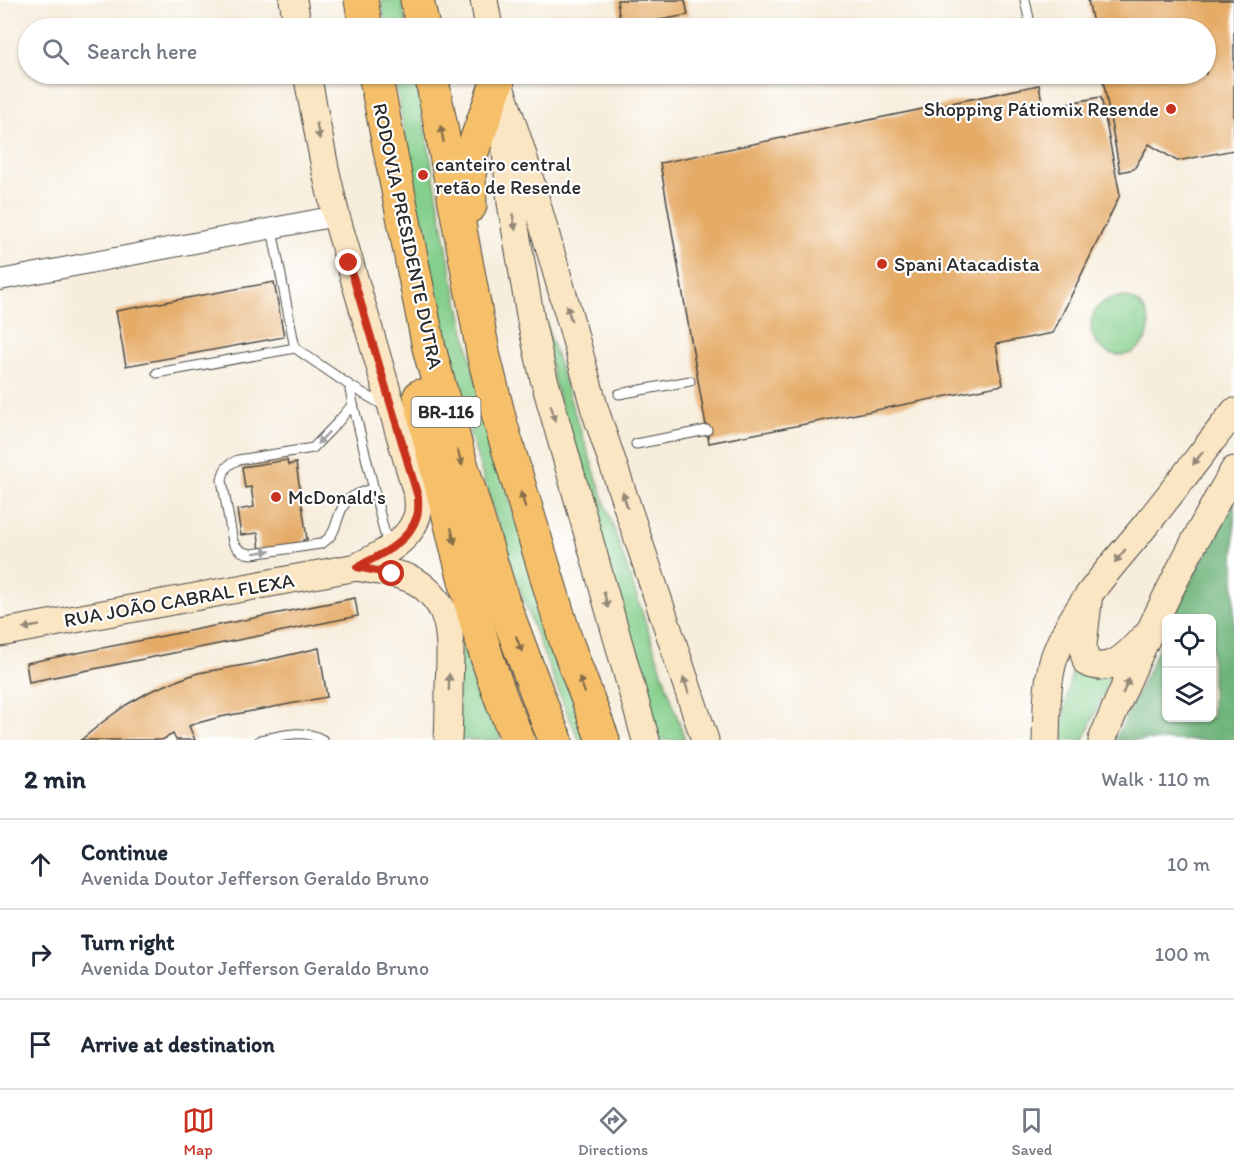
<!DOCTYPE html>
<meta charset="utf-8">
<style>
body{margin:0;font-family:Itim,sans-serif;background:#f2f2f3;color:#1f2937}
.controls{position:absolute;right:18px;bottom:18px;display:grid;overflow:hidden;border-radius:9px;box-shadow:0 2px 4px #0004}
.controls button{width:54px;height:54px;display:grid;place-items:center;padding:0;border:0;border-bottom:2px solid #e0e1e3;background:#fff;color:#1f2937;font:30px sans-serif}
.stop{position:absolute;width:18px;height:18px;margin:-14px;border:4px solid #c8321e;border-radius:50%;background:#fff}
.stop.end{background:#c8321e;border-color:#fff;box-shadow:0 2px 6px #0008}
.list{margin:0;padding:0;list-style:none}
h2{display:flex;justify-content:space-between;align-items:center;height:78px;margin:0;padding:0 24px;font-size:26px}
h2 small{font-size:20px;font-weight:400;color:#747a83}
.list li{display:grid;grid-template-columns:39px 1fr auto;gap:18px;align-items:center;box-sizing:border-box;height:90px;padding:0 24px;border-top:2px solid #e0e1e3}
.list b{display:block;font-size:22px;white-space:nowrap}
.list p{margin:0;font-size:20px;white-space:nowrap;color:#747a83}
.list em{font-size:20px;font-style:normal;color:#747a83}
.icon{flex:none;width:33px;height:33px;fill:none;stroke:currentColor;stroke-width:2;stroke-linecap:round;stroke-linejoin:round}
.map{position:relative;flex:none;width:1234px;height:740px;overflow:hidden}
.search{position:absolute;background:#fff;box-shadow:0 2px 4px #0004;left:18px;right:18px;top:18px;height:66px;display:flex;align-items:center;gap:15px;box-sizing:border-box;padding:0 21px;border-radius:33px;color:#747a83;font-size:22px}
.sheet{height:348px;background:#fff}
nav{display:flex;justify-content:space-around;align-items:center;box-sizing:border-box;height:84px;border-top:2px solid #e0e1e3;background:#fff;font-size:16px;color:#747a83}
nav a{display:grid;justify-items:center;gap:3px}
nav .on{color:#c8321e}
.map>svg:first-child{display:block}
</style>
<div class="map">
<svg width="1234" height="740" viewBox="0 0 1234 740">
<rect width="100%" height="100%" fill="#fff"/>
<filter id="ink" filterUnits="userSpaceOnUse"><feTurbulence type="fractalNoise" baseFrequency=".0167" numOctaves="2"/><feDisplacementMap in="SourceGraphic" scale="12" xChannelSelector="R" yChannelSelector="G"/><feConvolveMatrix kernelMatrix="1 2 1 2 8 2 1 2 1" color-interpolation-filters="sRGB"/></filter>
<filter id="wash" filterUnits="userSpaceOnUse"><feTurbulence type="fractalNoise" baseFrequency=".008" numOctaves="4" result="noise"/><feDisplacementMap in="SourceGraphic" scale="24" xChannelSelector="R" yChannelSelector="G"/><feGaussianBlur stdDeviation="1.35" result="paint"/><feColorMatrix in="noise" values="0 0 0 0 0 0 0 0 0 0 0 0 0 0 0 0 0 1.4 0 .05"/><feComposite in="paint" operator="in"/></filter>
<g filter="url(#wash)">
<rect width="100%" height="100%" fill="#f6eddb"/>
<g fill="#85cf8c" stroke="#587d5c" stroke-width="1.5">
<polygon points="381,0 402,0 407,28 386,28"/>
<path d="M394,74H415L452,276L491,444L589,740H579C535,640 500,537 470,433C457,389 445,345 436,301C420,226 408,149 394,74Z"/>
<polygon points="530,274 571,402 685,740 656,740 555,385"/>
<circle cx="1120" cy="326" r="29"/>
<polygon points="461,627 501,740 456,740"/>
<polygon points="1074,661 1111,675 1084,740 1062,740 1065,706"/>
</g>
<polygon fill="#6cb278" stroke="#4c6e52" stroke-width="1.5" points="1234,502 1234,740 1115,740 1166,632 1166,718 1212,718 1212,618 1173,618 1191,581"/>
<g id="blocks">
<g fill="#e5ac67">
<polygon points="617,0 685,0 688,15 648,22 649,28 621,28"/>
<polygon points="1088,0 1234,0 1234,150 1177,161 1149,144 1134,169 1120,172 1102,74 1206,74 1206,28 1094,28"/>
<polygon points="1039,85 1043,108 1101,97 1120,195 1053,333 996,344 1003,385 709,443 660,163"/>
<polygon points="274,282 284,337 126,366 116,311"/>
<polygon points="287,460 288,465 296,463 307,539 303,540 304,545 260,551 258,533 241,535 237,510 254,507 251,487 245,488 242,467"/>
<polygon points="355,598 358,616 29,682 26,663"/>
<polygon points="319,648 327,697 220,717 194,724 189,726 195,740 176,740 173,734 162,740 81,740 104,721 126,705 151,691 176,681 198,673 250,664"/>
</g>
</g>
</g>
<g filter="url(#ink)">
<use href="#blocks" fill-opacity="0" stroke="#494845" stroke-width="1.5"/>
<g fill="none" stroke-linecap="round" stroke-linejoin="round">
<g stroke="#494845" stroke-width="11">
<g id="lane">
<polyline points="1025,0 1031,28"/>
<polyline points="272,229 295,348 352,387 385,406"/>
<polyline points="157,373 295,348"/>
<path d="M350,390L353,404L337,423L313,448L238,460C228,464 224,468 222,480L233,542C238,550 242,553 252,554L320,544C340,535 334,515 347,501C353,494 364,492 373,488"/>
<polyline points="619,394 690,381"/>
<polyline points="353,404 386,539 385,547"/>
<polyline points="636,444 707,430"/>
<path d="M260,740C280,736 304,728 323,740"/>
</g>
</g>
<g stroke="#494845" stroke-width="22">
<polyline id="street" points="0,280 336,216"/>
</g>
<g stroke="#494845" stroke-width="29">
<g id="secondary">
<polyline points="293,0 298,28"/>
<polyline points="484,0 489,28"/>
<polyline points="498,80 522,152 572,326 595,410 705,740"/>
<polyline points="504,132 511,203 531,321 544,379 646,740"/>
<path d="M357,567C375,571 395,572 411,579C425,585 440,601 445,616C452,635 450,664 449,685C449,703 449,722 448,740"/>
<path d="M1088,602L1083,646L1084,653L1087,663C1112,674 1128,654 1143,638"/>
<path d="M0,633L357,567C379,555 409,543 417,516C419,510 418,503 418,497L336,216L325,168L307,74"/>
<path d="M1046,740C1047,713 1046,685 1054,658C1070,610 1112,566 1144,527C1175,489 1204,450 1234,412"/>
<path d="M1102,740C1140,647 1184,557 1234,470"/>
</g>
</g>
<g stroke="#494845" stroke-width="35">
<g id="highway">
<polyline points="361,0 366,28"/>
<polyline points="417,0 423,28"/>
<polyline points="375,74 429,348 457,450 503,602 549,725 556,740"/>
<polyline points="431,74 484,357 501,425 566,641 603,740"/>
<polyline points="470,206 469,176 472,152 498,80"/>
<path d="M420,396C427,434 438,471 447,508C466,587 485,665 518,740"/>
</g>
</g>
<use href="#lane" stroke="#fff" stroke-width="9"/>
<use href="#street" stroke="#fff" stroke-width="20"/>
<use href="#secondary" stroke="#fbe6c4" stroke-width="27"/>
<use href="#highway" stroke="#f6c06b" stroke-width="33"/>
</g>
<defs><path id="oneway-solid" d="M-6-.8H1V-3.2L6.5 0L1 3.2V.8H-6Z" transform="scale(1.5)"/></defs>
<g fill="#938878">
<use href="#oneway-solid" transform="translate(318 131) rotate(79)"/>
<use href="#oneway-solid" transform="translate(514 222) rotate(80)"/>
<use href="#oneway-solid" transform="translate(569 313) rotate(-106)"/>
<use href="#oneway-solid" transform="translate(553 413) rotate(74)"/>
<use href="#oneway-solid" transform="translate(1198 458) rotate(128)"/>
<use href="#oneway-solid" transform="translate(625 500) rotate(-108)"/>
<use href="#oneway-solid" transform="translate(1120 556) rotate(129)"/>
<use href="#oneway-solid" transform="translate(606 600) rotate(74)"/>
<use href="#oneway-solid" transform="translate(31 627) rotate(170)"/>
<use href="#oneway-solid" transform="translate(449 682) rotate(-89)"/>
<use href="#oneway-solid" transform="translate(686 685) rotate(-108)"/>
<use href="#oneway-solid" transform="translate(1126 686) rotate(-66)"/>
</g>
<g fill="#866e48">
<use href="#oneway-solid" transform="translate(442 134) rotate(-101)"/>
<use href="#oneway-solid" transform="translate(460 458) rotate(73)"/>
<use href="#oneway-solid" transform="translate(523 500) rotate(-107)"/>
<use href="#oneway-solid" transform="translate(453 536) rotate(77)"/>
<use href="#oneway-solid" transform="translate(519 644) rotate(69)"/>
<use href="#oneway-solid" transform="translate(582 685) rotate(-110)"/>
</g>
<g fill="#a0a0a0">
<use href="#oneway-solid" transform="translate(323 438) rotate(134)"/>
<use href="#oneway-solid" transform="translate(262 552) rotate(-8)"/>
</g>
</g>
<g fill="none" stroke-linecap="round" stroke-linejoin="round" filter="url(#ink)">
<path stroke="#c8321e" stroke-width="8" d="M349,263L418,497C418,503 419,510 417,516C409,543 380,555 357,567L392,574"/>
</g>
<g fill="#c8321e" stroke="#fff" stroke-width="2">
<circle cx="1171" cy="109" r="6"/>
<circle cx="423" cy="175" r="6"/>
<circle cx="882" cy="264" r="6"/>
<circle cx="276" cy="497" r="6"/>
</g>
<g text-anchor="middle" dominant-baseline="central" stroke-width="4.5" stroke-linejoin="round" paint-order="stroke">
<rect fill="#fff" stroke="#6b6b6b" stroke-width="1.5" x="411.5" y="397" width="69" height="30" rx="4.5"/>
<g font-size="18" font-weight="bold" fill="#2b2b2b">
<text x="446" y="412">BR-116</text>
</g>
<g font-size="20" fill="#2b2b2b" stroke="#fff" text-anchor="start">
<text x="1159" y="109" text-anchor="end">Shopping Pátiomix Resende</text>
<text x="435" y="164">canteiro central<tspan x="435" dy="23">retão de Resende</tspan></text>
<text x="894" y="264">Spani Atacadista</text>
<text x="288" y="497">McDonald's</text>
</g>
<g font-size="20" fill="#2b2b2b" stroke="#fff">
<text transform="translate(408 236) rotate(78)">RODOVIA PRESIDENTE DUTRA</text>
<text transform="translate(179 600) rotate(-10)">RUA JOÃO CABRAL FLEXA</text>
</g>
</g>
</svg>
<div class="controls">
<button><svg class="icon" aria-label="locate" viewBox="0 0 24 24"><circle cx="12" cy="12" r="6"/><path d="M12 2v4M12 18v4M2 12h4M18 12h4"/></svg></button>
<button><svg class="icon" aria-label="layers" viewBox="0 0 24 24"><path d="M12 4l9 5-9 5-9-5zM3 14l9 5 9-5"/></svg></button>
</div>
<div class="stop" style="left:392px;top:574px"></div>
<div class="stop end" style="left:349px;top:263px"></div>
<div class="search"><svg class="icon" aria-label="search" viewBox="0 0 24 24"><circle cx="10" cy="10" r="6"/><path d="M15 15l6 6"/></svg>Search here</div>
</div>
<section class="sheet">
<h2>2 min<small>Walk · 110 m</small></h2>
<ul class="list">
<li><svg class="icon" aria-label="ahead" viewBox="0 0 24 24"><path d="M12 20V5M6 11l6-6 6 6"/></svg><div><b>Continue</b><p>Avenida Doutor Jefferson Geraldo Bruno</p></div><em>10 m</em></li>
<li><svg class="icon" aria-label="right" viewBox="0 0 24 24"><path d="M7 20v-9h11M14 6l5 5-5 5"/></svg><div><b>Turn right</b><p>Avenida Doutor Jefferson Geraldo Bruno</p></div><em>100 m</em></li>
<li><svg class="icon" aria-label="arrive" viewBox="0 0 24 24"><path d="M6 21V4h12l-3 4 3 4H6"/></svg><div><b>Arrive at destination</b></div></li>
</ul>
</section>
<nav>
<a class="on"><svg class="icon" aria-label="map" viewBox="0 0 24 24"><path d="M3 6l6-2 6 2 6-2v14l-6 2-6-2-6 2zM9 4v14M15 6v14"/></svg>Map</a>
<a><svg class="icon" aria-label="directions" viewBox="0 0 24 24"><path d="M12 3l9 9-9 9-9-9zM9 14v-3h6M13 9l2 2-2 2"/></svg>Directions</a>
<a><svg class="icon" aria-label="saved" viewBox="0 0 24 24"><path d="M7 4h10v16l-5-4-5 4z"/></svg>Saved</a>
</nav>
